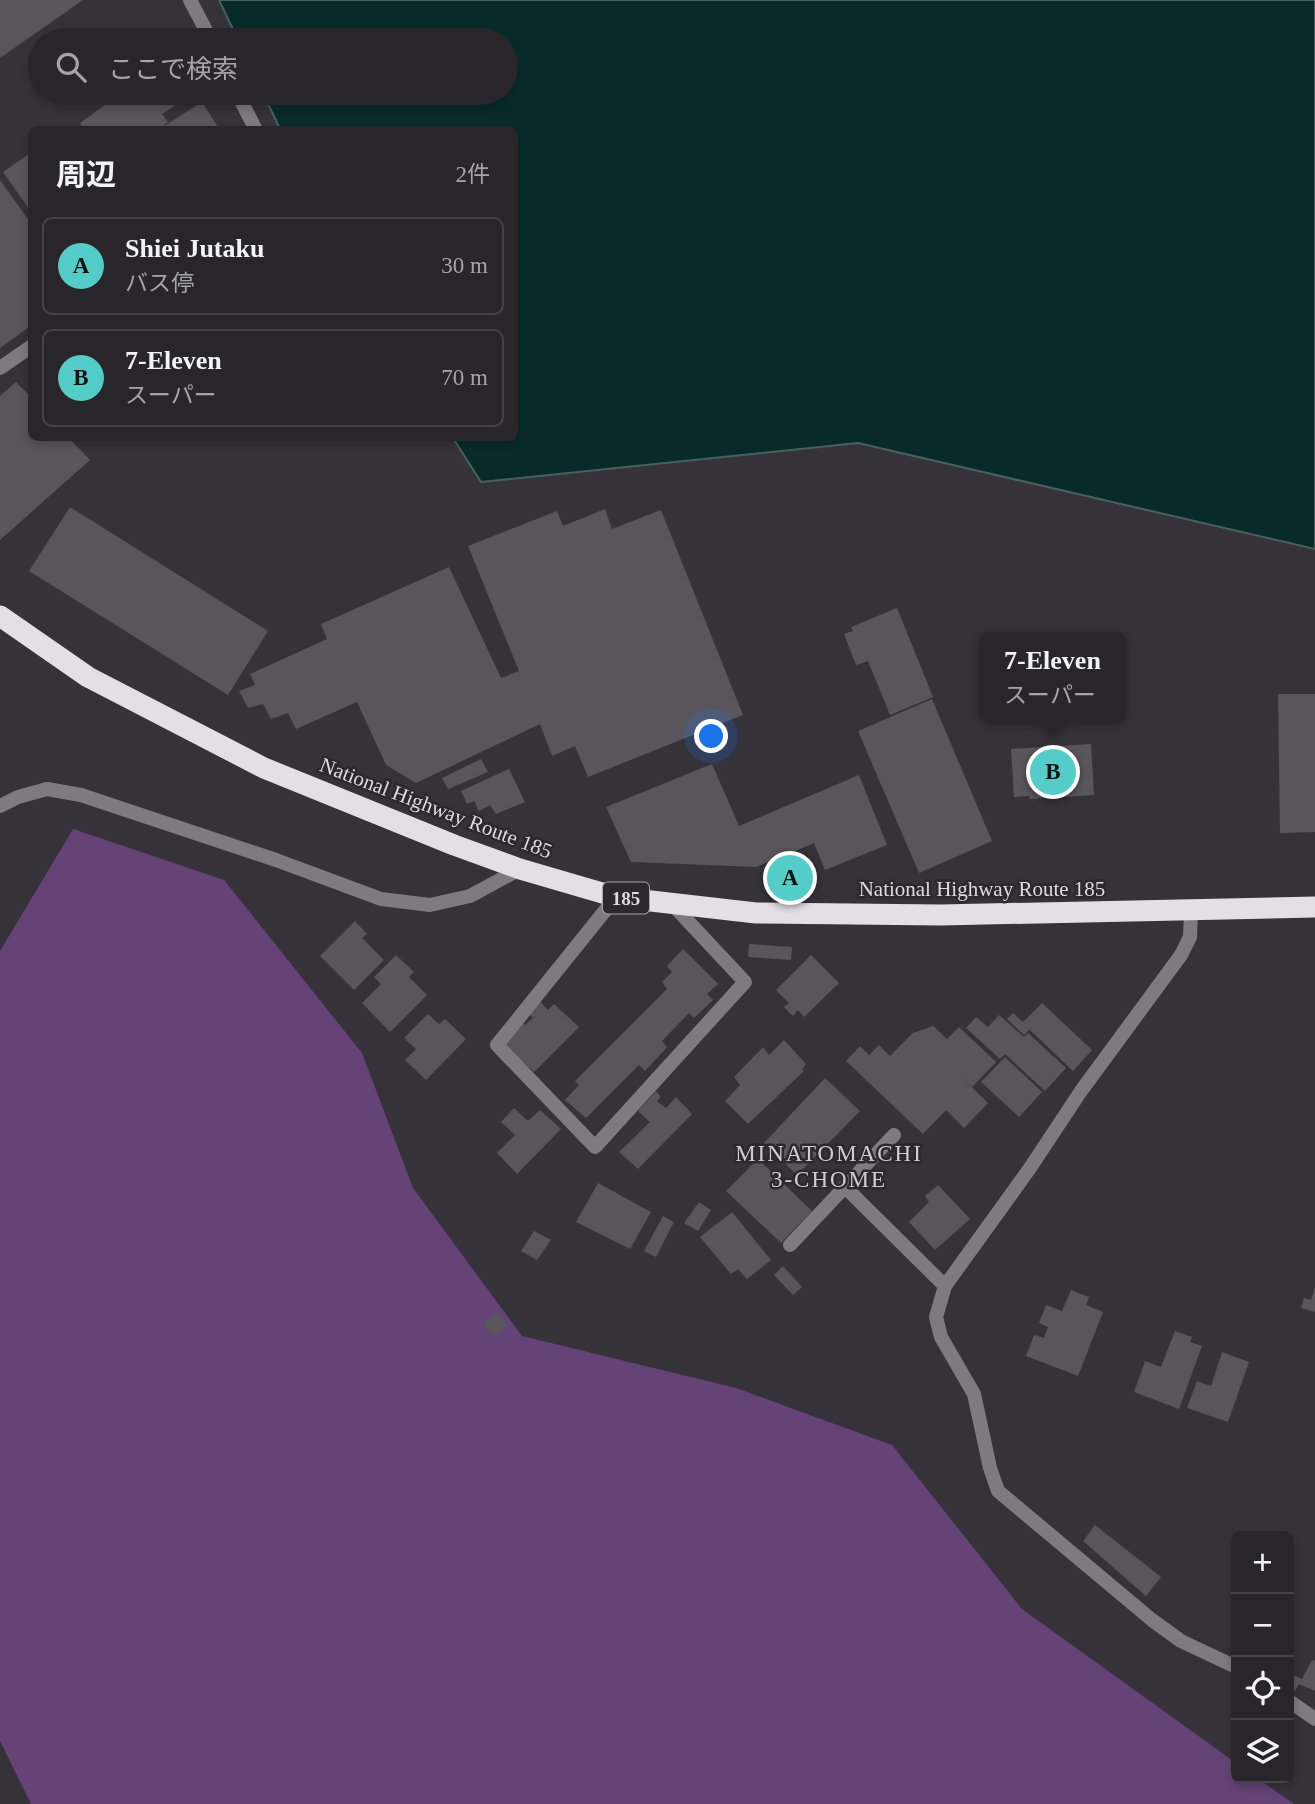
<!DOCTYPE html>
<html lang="ja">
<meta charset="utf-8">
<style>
body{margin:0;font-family:"Times New Roman","Noto Sans JP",serif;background:#302e33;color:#f1f3f6}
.controls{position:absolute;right:21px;bottom:21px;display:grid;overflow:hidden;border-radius:10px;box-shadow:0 4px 10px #0003}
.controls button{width:63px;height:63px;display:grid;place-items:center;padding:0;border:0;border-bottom:2px solid #444347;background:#28262b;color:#f1f3f6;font:35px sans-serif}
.you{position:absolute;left:712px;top:737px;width:24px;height:24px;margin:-18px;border:5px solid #fff;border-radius:50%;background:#1a73e8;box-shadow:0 0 0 10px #1a73e833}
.badge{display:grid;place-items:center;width:46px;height:46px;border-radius:50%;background:#54cdc8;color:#111;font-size:23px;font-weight:700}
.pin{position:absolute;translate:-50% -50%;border:4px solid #fff;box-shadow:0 2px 7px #0006}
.popup{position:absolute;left:979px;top:632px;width:147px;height:91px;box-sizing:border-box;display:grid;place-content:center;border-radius:10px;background:#28262b;filter:drop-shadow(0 2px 5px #0005);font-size:23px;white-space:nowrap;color:#a5a5a9}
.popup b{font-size:26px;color:#f1f3f6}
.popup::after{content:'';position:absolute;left:50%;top:100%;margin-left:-14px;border:14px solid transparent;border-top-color:#28262b}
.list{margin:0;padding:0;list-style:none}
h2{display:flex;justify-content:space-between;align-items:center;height:91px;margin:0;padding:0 28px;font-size:30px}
h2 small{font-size:23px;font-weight:400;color:#a5a5a9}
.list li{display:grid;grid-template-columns:46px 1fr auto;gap:21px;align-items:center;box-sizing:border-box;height:98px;margin:0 14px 14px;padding:0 14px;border:2px solid #444347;border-radius:10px}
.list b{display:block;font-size:26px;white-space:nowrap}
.list p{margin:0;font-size:23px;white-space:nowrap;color:#a5a5a9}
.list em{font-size:23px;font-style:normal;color:#a5a5a9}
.icon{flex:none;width:38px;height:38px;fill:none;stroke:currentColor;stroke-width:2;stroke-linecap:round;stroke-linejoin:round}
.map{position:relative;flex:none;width:1315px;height:1804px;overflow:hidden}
.search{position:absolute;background:#28262b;box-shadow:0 4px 10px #0003;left:28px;top:28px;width:490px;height:77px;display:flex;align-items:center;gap:18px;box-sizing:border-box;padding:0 24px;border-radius:38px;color:#a5a5a9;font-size:26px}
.panel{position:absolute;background:#28262b;box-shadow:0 4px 10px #0003;left:28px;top:126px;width:490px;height:315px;border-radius:10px}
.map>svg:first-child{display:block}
</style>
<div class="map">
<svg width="1315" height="1804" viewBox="0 0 1315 1804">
<rect width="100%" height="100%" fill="#363239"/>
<polygon fill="#654376" points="73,829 224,880 362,1053 413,1188 522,1336 736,1388 892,1445 1022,1609 1236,1763 1236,1778 1257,1778 1294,1804 31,1804 0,1741 0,951"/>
<polygon fill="#082b29" stroke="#486060" stroke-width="2" points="219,0 1315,0 1315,549 858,443 481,482 453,438 514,438 514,130 280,129 263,93 506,93 506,40 238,40"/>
<g fill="#59555c">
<polygon points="0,0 83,0 0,58"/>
<polygon points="122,93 169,93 176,105 162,114 168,122 158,130 84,130 80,123"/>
<polygon points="202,102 220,130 166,130 164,126"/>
<polygon points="32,152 32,213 3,172"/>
<polygon points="0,180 32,225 32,325 0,348"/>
<polygon points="16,382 32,398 32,438 69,438 90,460 0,540 0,396"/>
<polygon points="70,507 268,631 228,695 29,571"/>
<polygon points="605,509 612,529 661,510 743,715 588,777 575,746 552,756 540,724 416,783 386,765 357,702 296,729 288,713 271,719 263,704 248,708 239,691 255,685 250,674 327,639 321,624 449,567 501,678 519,671 468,546 557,511 563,526"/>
<polygon points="897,608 933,697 890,715 868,661 856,665 844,634 853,631 851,627"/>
<polygon points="1278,694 1315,694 1315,832 1280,833"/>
<polygon points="932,699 992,841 919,873 858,731"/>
<polygon points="1091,744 1094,795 1030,799 1029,796 1014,797 1011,749"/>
<polygon points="481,759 488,772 448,789 442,778"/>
<polygon points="712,764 739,826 859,775 887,845 825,870 814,843 756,867 631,862 606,807"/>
<polygon points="509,769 525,802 496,814 490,805 479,811 474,801 467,804 461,791"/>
<polygon points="355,921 367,934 362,938 384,960 354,990 320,956"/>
<polygon points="749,944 792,947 791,960 748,957"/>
<polygon points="683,949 718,984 707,994 713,1000 694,1018 689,1013 662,1041 667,1047 645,1071 639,1065 586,1118 565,1100 579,1085 575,1081 667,989 662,982 672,972 667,966"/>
<polygon points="396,955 414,972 409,977 427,995 390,1032 362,1003 381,984 374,977"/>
<polygon points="811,955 839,983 804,1017 798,1010 793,1016 784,1007 789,1003 776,990"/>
<polygon points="539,1000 548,1010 554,1004 579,1027 534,1072 505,1046 511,1039 507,1034 520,1019 525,1025 533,1018 528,1013"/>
<polygon points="1042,1003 1092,1050 1073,1071 1030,1030 1032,1027 1024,1035 1007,1019 1013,1013 1023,1022"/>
<polygon points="428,1014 439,1024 445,1019 466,1039 426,1080 405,1060 416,1049 404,1038"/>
<polygon points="999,1015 1024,1037 1028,1033 1066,1068 1045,1091 1005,1054 1000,1059 966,1028 976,1017 988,1027"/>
<polygon points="933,1026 947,1039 959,1027 996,1062 972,1087 939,1055 988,1103 964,1128 946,1110 923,1134 846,1061 860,1046 869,1055 879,1045 890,1056 913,1033"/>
<polygon points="784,1040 806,1064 802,1069 804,1071 748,1124 725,1101 740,1085 734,1077 763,1047 769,1055"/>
<polygon points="1005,1057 1042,1092 1019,1117 981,1082"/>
<polygon points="825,1078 860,1111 797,1175 764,1143"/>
<polygon points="656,1091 661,1097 657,1101 666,1108 676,1097 692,1114 638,1169 619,1152 650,1122 638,1111"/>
<polygon points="514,1108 528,1121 540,1110 561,1129 517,1174 497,1153 515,1135 501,1122"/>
<polygon points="758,1159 812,1211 781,1243 726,1191"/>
<polygon points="598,1183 651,1212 630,1249 576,1222"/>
<polygon points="938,1185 970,1219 935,1250 909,1222 929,1202 925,1196"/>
<polygon points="699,1202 711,1210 698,1231 684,1223"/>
<polygon points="732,1212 771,1260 747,1279 738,1269 731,1274 700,1237"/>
<polygon points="663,1216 674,1222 656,1257 644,1251"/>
<polygon points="534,1231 551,1240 537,1260 521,1251"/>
<polygon points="783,1266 802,1287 793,1295 774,1275"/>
<polygon points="1315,1287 1315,1312 1301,1308 1304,1298 1311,1300"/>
<polygon points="1071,1290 1089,1297 1086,1305 1103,1312 1078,1376 1026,1356 1034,1335 1044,1338 1048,1327 1039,1323 1046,1305 1062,1311"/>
<polygon points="496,1312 508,1325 495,1337 483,1324"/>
<polygon points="1175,1331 1192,1337 1190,1342 1202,1346 1179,1409 1134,1392 1145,1361 1161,1367"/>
<polygon points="1222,1352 1249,1362 1228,1422 1187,1408 1197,1381 1211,1386"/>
<polygon points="1095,1525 1161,1577 1146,1596 1083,1541"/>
<polygon points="1312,1660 1315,1661 1315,1691 1299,1684 1295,1691 1289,1689 1289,1673 1302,1679"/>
</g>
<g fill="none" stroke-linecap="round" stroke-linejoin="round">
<polyline stroke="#7d7b7f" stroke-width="14" points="0,806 18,797 47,789 81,795 276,860 381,899 430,905 470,896 520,869"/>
<g stroke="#7d7b7f" stroke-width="14">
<polyline points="190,0 211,40"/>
<polyline points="237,93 256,130"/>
<polyline points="0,368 32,346"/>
<polyline points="616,897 497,1045 595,1147 745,982 671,903"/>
<polyline points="1191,911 1190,937 1181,955 1081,1091 1030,1168 945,1286 936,1317 941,1337 974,1394 990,1468 998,1491 1152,1620 1181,1641 1236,1667"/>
<polyline points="845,1187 945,1286"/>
<polyline points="790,1245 894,1135"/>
<polyline points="1289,1701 1315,1719"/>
</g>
<polyline stroke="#e4dee7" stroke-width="21" points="0,616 88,677 264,768 454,845 520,869 616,897 756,913 941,915 1315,907"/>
</g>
<g text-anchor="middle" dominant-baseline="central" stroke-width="5" stroke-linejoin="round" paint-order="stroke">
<rect fill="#2c282e" stroke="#a9a5ab" stroke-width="2" x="603" y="882.5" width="46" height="31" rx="5"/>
<g font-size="19" font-weight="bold" fill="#dedbe0">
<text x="626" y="898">185</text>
</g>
<g font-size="21" fill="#dedbe0" stroke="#2c282e">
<text transform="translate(436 808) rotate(21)">National Highway Route 185</text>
<text x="982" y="889">National Highway Route 185</text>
</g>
<g font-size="23" letter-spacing="2" fill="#d1ccd4" stroke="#2c282e">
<text x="829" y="1153">MINATOMACHI<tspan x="829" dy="26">3-CHOME</tspan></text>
</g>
</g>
</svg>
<div class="controls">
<button>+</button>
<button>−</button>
<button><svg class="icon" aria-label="locate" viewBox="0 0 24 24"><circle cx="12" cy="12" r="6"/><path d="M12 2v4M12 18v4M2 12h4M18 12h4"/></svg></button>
<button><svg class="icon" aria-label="layers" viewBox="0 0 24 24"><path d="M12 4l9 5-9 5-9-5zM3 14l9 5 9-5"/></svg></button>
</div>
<div class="you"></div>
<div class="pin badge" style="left:790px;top:878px">A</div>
<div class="pin badge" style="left:1053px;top:772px">B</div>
<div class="popup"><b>7-Eleven</b>スーパー</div>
<div class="search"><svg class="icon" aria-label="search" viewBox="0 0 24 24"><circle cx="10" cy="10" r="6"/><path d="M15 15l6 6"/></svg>ここで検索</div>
<section class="panel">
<h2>周辺<small>2件</small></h2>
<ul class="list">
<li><span class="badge">A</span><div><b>Shiei Jutaku</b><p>バス停</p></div><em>30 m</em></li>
<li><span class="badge">B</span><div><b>7-Eleven</b><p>スーパー</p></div><em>70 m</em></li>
</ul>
</section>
</div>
